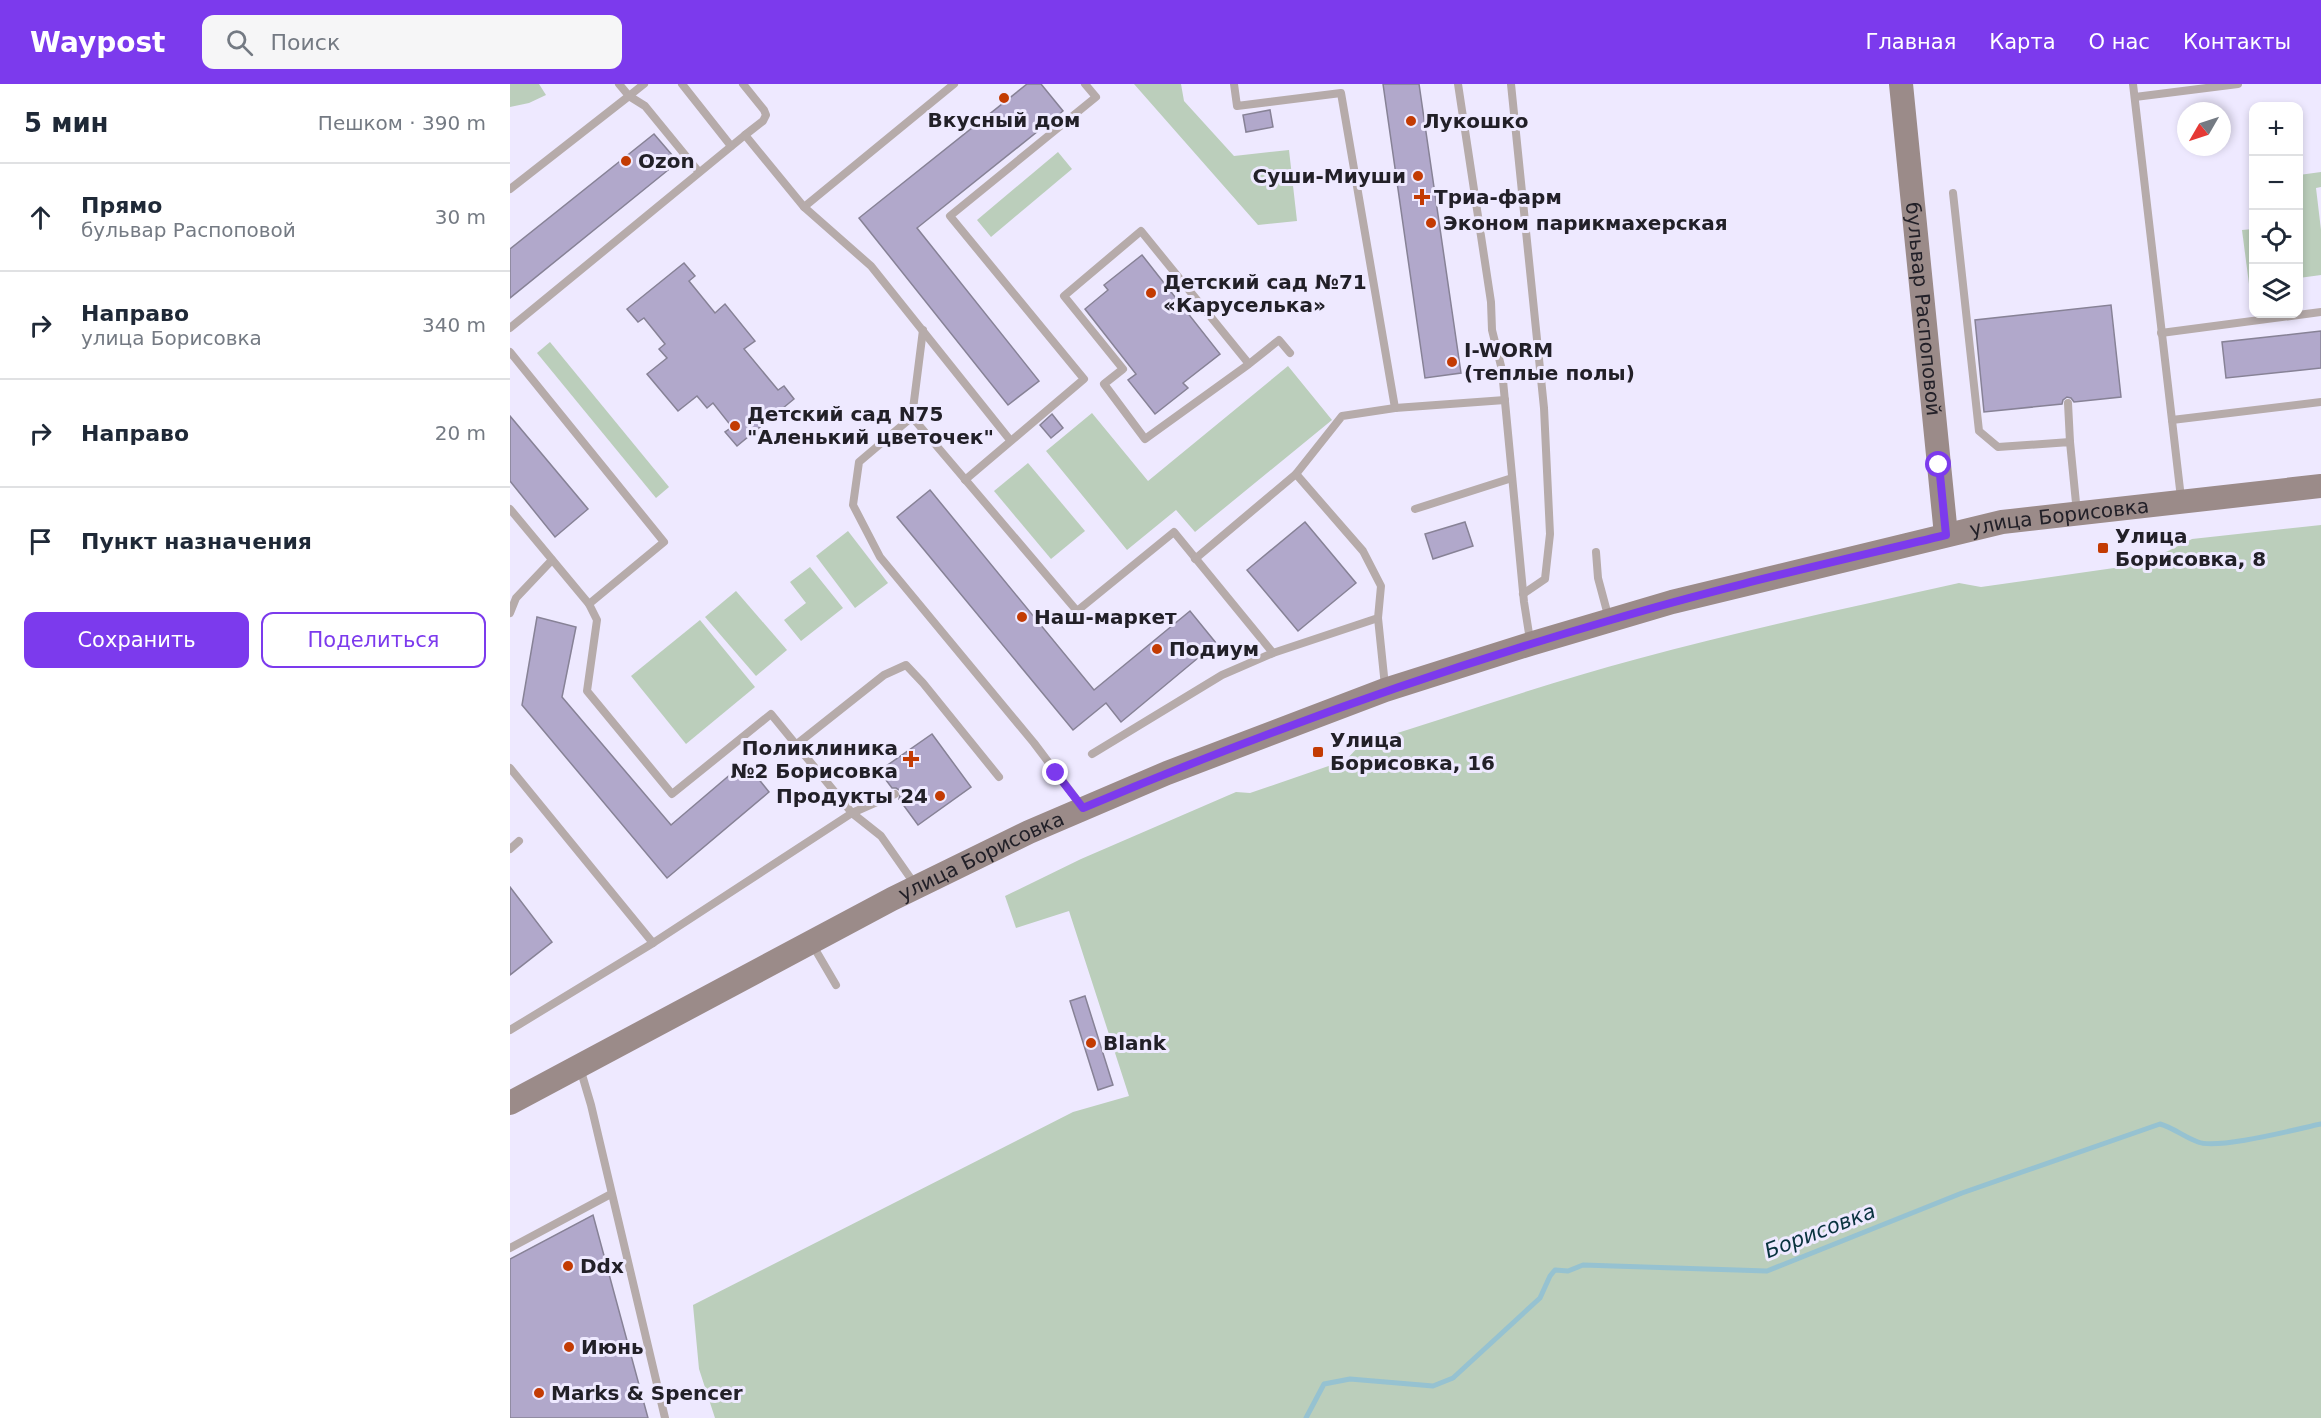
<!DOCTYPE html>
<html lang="ru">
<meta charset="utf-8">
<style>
body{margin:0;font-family:"DejaVu Sans",sans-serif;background:#f6f6f7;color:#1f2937}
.controls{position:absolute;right:18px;top:18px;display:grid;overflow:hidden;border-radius:12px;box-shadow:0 3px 9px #0003}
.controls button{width:54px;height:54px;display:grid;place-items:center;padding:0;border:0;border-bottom:2px solid #e0e1e3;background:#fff;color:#1f2937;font:30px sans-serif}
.compass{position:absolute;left:1667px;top:18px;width:54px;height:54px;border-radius:50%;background:#fff;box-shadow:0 3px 9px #0003;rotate:231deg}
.stop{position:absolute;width:18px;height:18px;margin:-14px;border:4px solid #7c3aed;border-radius:50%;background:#fff}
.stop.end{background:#7c3aed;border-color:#fff;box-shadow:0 2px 6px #0008}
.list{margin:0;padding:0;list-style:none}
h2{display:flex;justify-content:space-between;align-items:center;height:78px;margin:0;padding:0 24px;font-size:26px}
h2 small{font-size:20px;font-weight:400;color:#747a83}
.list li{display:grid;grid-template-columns:39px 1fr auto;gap:18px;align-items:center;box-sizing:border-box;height:108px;padding:0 24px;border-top:2px solid #e0e1e3}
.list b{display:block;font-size:22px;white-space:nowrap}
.list p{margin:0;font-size:20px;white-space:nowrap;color:#747a83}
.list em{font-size:20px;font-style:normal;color:#747a83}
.actions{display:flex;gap:12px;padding:18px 24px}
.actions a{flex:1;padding:14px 0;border:2px solid #7c3aed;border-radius:12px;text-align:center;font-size:21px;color:#7c3aed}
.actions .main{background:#7c3aed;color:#fff}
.icon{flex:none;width:33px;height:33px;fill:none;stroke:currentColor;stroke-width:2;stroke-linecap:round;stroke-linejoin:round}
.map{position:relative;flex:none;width:1811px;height:1334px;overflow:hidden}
header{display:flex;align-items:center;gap:36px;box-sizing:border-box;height:84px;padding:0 30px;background:#7c3aed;color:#fff}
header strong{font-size:28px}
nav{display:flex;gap:33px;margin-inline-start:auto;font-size:21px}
.search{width:420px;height:54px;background:#f6f6f7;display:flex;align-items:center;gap:15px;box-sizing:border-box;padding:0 21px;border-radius:12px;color:#747a83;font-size:22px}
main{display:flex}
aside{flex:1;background:#fff}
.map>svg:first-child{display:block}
</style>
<header>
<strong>Waypost</strong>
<div class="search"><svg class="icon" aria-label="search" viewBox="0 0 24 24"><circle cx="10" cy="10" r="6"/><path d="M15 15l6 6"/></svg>Поиск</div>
<nav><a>Главная</a><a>Карта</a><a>О нас</a><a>Контакты</a></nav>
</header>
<main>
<aside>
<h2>5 мин<small>Пешком · 390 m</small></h2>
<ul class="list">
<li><svg class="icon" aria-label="ahead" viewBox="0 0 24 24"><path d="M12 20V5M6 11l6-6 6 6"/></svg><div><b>Прямо</b><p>бульвар Распоповой</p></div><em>30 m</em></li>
<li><svg class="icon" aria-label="right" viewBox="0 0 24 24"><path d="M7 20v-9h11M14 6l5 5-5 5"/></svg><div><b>Направо</b><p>улица Борисовка</p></div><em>340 m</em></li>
<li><svg class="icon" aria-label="right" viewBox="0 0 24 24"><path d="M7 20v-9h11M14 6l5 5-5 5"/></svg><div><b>Направо</b></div><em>20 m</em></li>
<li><svg class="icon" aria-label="arrive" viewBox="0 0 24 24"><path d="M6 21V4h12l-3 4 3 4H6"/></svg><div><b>Пункт назначения</b></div></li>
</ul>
<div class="actions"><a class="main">Сохранить</a><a>Поделиться</a></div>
</aside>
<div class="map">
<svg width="1811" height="1334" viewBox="0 0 1811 1334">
<rect width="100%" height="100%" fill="#eee9ff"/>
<g fill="#bbcebb">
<polygon points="0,0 29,0 36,11 19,19 0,23"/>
<polygon points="624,0 671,0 674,17 724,72 779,66 787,137 748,141"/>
<polygon points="548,68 562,85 481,153 467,136"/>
<polygon points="1811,88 1811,103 1806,104 1811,146 1811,191 1789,194 1789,91"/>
<polygon points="1743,145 1743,199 1739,200 1732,146"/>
<polygon points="40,258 159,403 146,414 27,269"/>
<polygon points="778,282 822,336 685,448 666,426 617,466 536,367 582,329 638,397"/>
<polygon points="518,379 575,447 541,475 484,407"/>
<path d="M1811,441V1334H205L189,1285L183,1221L563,1028L619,1012L559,827L506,844L495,812L571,775L726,708L740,709L836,676L850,661C942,632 1034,600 1127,575C1234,546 1342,523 1449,499L1471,503L1632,480L1682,455Z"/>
<polygon points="338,447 378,499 345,524 306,472"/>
<polygon points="300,483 333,524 291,557 274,536 296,519 280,498"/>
<polygon points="226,507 277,566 246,592 195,533"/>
<polygon points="190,536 245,603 176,660 121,592"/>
</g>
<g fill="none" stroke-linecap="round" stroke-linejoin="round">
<path stroke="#96c2d1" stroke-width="5" d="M796,1334L814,1300L840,1295L923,1302L943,1294L1030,1214L1040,1192L1045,1186L1058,1187L1073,1181L1257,1187L1452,1109L1650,1040C1664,1044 1674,1053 1688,1058C1707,1066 1787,1045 1811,1040"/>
</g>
<g fill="#b1a8cb" stroke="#878296" stroke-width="1.5">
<polygon points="517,0 531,0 553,27 407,144 529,297 498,321 349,134"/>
<polygon points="873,0 909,0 951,289 915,294"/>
<polygon points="760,26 763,43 736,48 733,31"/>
<polygon points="144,50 168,78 0,214 0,165"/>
<polygon points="632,171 710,270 673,299 678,304 645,330 618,296 626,290 575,225 598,206 594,201"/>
<polygon points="174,179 185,192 179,197 205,229 215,220 245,257 234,265 268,306 274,302 284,315 227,362 215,348 222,343 203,319 197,324 187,312 168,327 137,290 157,274 149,265 155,260 134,234 128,238 117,225"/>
<polygon points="1601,221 1611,313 1564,318 1561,314 1557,313 1553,316 1552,320 1474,328 1465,236"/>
<polygon points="1811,247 1811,284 1716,294 1712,258"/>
<polygon points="542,330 553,344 541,354 530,341"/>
<polygon points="0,332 78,425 45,453 0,397"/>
<polygon points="420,406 584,606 680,527 706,559 611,638 596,619 563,646 387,433"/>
<polygon points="795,438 846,499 788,547 737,486"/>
<polygon points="955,438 963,462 923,475 915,450"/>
<polygon points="27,533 66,543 52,613 161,741 235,678 259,708 157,794 12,621"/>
<polygon points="422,650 461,703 408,741 389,715 391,707 386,704 382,704 369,687"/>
<polygon points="0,803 42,858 0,891"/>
<polygon points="575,912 603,1001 588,1006 560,917"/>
<polygon points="83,1131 138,1334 0,1334 0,1175"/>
</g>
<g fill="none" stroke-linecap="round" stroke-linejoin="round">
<g stroke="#b6abaa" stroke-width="8">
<polyline points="109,0 119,12 134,0"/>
<polyline points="172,0 221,62"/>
<polyline points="233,0 254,26 256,31 253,37 235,51"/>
<polyline points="724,0 727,22 831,9 885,324 995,316"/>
<polyline points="948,0 981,218 982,246 992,286 1014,518 1020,556"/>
<polyline points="1001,0 1034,324 1040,450 1035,495 1013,510"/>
<polyline points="1623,0 1671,414"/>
<polyline points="1625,13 1728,0"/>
<polyline points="0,105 119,12 135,22 189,88"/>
<polyline points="1443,109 1469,347 1488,363 1560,358 1567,429"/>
<polyline points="294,123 444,0"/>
<polyline points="0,244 235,51 294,123 361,182 500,356"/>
<polyline points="413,246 402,333 349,378 343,421 370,473 524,659 573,724"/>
<polyline points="1651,249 1811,228"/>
<polyline points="0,268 154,458 79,520"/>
<polyline points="739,280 631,147 554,212 613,285 594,300 635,355 739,280 769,256 780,269"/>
<polyline points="1558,319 1560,358"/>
<polyline points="402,333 567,527 664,448 763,569"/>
<polyline points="1662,336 1811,318"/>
<polyline points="455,396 574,295 440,132 586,13 575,0"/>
<polyline points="0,425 79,520 87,536 77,607 162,710 261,630 342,729 371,752 406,802"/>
<polyline points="905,425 1002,394"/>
<polyline points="1086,468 1088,494 1099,535"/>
<polyline points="685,475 786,390 832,332 885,324"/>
<polyline points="0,529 6,514 42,476"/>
<polyline points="868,534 875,602"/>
<polyline points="287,660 374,591 396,581 413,599 489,693"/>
<polyline points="582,670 712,591 763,569 868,534 871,502 853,467 786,390"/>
<polyline points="0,684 143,859 342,729 385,710"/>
<polyline points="0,765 9,757"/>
<polyline points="302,860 326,901"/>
<polyline points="0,946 143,859"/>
<polyline points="70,984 81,1021 155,1334"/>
<polyline points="0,1164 101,1110"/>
</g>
<g stroke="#9b8b89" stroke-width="24">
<path id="s1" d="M1391,0L1436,451"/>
<path id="s2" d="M0,1019L382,815L519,748L657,689L875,606L1020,560L1162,518L1492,438L1811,402"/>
</g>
</g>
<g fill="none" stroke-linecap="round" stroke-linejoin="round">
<path stroke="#7c3aed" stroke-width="8" d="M546,689L573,724C746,651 921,588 1101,536C1211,503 1324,478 1436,451L1429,381"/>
</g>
<g fill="#c33b03" stroke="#eee9ff" stroke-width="2">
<circle cx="494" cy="14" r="6"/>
<circle cx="901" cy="37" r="6"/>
<circle cx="116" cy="77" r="6"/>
<circle cx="908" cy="92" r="6"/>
<path d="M909 104h6v6h6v6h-6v6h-6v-6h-6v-6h6z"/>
<circle cx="921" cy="139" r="6"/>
<circle cx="641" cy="209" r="6"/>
<circle cx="942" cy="278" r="6"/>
<circle cx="225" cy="342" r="6"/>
<rect x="1587" y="458" width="12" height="12" rx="3"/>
<circle cx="512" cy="533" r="6"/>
<circle cx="647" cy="565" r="6"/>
<rect x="802" y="662" width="12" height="12" rx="3"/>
<path d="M398 666h6v6h6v6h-6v6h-6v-6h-6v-6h6z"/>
<circle cx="430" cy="712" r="6"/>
<circle cx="581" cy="959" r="6"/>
<circle cx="58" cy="1182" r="6"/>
<circle cx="59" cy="1263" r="6"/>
<circle cx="29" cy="1309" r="6"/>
</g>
<g text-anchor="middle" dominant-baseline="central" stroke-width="6" stroke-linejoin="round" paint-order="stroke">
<g font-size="20" font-weight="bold" fill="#222028" stroke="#eee9ff" text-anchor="start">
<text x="494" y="36" text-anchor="middle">Вкусный дом</text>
<text x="913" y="37">Лукошко</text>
<text x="128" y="77">Ozon</text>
<text x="896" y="92" text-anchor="end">Суши-Миуши</text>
<text x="924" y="113">Триа-фарм</text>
<text x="933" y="139">Эконом парикмахерская</text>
<text x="653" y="198">Детский сад №71<tspan x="653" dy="23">«Каруселька»</tspan></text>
<text x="954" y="266">I-WORM<tspan x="954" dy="23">(теплые полы)</tspan></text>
<text x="237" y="330">Детский сад N75<tspan x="237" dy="23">"Аленький цветочек"</tspan></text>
<text x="1605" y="452">Улица<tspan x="1605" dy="23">Борисовка, 8</tspan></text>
<text x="524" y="533">Наш-маркет</text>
<text x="659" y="565">Подиум</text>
<text x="820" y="656">Улица<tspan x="820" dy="23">Борисовка, 16</tspan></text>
<text x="388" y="664" text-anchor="end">Поликлиника<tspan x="388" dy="23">№2 Борисовка</tspan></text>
<text x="418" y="712" text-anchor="end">Продукты 24</text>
<text x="593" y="959">Blank</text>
<text x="70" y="1182">Ddx</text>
<text x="71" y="1263">Июнь</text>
<text x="41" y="1309">Marks &amp; Spencer</text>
</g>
<g font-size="20" fill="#222028" stroke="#eee9ff">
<text stroke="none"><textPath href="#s1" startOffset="226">бульвар Распоповой</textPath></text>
<text stroke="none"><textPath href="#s2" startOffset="1666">улица Борисовка</textPath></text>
<text stroke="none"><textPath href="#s2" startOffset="532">улица Борисовка</textPath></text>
</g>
<g font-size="21" font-style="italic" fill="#08323e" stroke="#eee9ff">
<text transform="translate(1310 1147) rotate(-21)">Борисовка</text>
</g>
</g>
</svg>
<div class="controls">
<button>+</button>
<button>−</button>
<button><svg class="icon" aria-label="locate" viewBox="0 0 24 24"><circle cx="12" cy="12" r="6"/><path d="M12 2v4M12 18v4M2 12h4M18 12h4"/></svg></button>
<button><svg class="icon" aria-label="layers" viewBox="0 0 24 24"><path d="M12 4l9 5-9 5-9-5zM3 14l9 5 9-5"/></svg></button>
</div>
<svg class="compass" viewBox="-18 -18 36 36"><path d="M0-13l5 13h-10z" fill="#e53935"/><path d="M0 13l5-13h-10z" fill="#747a83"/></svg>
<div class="stop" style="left:1429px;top:381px"></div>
<div class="stop end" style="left:546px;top:689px"></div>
</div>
</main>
